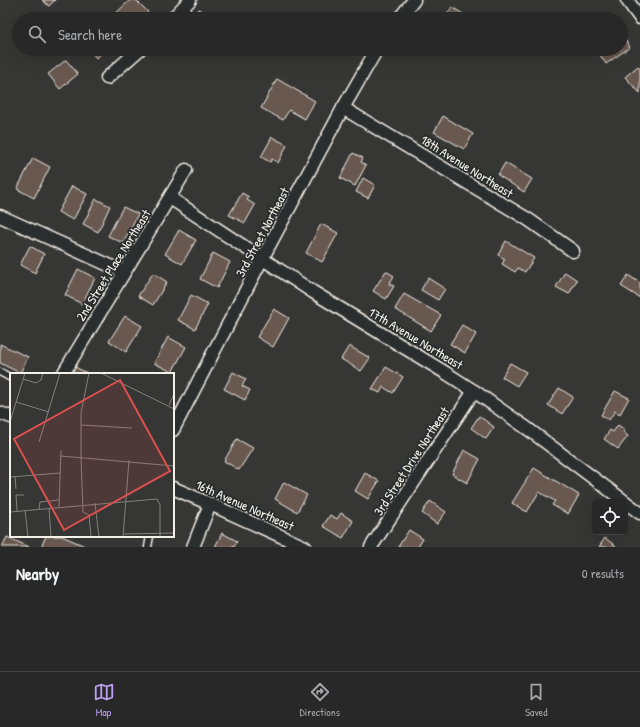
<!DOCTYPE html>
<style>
body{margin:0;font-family:"Patrick Hand",sans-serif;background:#303030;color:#f1f3f6}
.controls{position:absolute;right:12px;bottom:12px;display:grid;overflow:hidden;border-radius:6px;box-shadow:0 4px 16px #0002}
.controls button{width:36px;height:36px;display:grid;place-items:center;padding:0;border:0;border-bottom:1px solid #444445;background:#282828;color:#f1f3f6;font:20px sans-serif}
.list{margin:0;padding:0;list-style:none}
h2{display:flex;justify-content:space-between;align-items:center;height:52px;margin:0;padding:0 16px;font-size:17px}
h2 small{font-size:13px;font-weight:400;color:#a5a6a8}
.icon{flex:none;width:22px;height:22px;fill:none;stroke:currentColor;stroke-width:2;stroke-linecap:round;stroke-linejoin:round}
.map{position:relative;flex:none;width:640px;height:547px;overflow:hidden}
.search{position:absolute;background:#282828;box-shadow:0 4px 16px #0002;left:12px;right:12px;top:12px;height:44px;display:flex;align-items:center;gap:10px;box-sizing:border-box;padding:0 14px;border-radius:22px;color:#a5a6a8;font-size:15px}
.sheet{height:124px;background:#282828}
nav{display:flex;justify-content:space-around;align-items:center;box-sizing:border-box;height:56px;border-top:1px solid #444445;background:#282828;font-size:11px;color:#a5a6a8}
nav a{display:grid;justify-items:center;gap:2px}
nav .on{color:#bca0f2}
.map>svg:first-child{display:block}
</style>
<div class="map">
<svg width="640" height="547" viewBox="0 0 640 547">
<rect width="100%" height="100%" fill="#363635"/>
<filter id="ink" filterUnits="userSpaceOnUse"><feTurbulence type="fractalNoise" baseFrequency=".025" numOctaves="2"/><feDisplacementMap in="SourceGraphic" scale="8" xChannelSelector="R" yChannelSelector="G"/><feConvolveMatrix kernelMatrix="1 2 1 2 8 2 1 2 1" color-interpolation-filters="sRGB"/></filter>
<g filter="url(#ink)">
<g fill="#68594f" stroke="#f4f1e8">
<polygon points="42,0 55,0 49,6"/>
<polygon points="130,0 136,0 148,12 141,19 116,19 113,16"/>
<polygon points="452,7 466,16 463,19 444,19"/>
<polygon points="199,9 211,19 190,19"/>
<polygon points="621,34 630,47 606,64 600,55 608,49 621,49"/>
<polygon points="89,49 107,49 96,58"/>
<polygon points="66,60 78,74 60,89 48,74"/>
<polygon points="638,66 640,69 640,93 625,77"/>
<polygon points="277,79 315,101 305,119 289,110 283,120 261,108"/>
<polygon points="443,116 473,134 464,149 434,132"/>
<polygon points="272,137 287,145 278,163 272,159 270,162 261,157"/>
<polygon points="353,153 363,158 361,162 366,165 355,186 340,178"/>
<polygon points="33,158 50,167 34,198 17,189"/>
<polygon points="505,163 532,179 524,192 498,175"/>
<polygon points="363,178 375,185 368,198 356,192"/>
<polygon points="72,186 87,194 73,220 58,212"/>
<polygon points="242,193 249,197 247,200 255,205 245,223 229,215"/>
<polygon points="96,199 110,206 98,232 83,224"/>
<polygon points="123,207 138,214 123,243 108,236"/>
<polygon points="321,224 338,233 322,262 306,253"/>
<polygon points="179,230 196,240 182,264 165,254"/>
<polygon points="506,241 534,258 525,272 518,268 515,272 502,264 505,259 498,255"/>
<polygon points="30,246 44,254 35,273 20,265"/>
<polygon points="213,253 230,262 217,288 200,279"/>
<polygon points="78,269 95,278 82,304 65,295"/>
<polygon points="386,271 394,276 389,284 394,286 386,299 373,291"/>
<polygon points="565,272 577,280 569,294 556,287"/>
<polygon points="153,273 167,282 153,305 138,296"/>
<polygon points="628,275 640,283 640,298 621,286"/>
<polygon points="428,278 445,289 438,300 421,290"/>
<polygon points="404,294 441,315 431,331 395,309"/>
<polygon points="191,295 208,304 195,329 178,320"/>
<polygon points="274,309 289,318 273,347 257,337"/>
<polygon points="125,316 142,326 126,352 109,341"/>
<polygon points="462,325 476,334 465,353 450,344"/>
<polygon points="168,337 186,347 172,372 154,363"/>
<polygon points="0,344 28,357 20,373 0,363"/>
<polygon points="349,346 370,358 361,371 341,359"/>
<polygon points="510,363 526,372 517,386 502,377"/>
<polygon points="75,367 89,374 71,374"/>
<polygon points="386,367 403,377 393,393 383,387 380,393 372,389"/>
<polygon points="233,372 246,379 242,386 250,390 245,400 224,389"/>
<polygon points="559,388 573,397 562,414 548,405"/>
<polygon points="615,391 629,398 620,414 615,411 609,420 601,415"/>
<polygon points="479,416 494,427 486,439 471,428"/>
<polygon points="618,425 625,430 623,432 628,436 618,449 604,439 610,430 613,432"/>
<polygon points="237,439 253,448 239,470 224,461"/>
<polygon points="464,450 480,459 467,483 452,474"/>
<polygon points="534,468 579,495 568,514 552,505 555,501 539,492 527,512 512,503"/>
<polygon points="365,473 379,481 368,499 355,491"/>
<polygon points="284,482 307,495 297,512 275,499"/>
<polygon points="430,501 446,512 437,524 422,513"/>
<polygon points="341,513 353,521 343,538 323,526 330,515 337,519"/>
<polygon points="409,530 423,539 418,547 398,547"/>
<polygon points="222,533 237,541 234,547 215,547"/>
<polygon points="46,536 62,536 87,547 41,547"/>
<polygon points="7,537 29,547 2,547"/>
<polygon points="605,538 617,547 599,547"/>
</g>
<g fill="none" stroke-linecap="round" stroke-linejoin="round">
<g stroke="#f4f1e8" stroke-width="9">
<g id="service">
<polyline points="0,372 11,378"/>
<polyline points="148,547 150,536"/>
</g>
</g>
<g stroke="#f4f1e8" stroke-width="15">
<g id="minor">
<polyline points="627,0 640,18"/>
<polyline points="172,19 190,0"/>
<polyline points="399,19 414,0"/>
<polyline points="107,78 140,49"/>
<polyline points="343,108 529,220 573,251"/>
<polyline points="170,198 313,292 446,373 474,391 528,429 640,513"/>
<polyline points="0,216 124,272"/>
<polyline points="63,374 186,170"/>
<polyline points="0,413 11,417"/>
<polyline points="173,430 262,259 343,108 377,49"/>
<polyline points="173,488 210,504 305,547"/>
<polyline points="193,547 210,504"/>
<polyline points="371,547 474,391"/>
</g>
</g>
<use href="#service" stroke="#2a2d2e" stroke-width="6"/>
<use href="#minor" stroke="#2a2d2e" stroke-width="12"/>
</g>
</g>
<g text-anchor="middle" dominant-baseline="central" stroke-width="3.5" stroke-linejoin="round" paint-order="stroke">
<g font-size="13" fill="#f4f1e8" stroke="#2a2d2e">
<text transform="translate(467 166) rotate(32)">18th Avenue Northeast</text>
<text transform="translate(262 232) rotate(-62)">3rd Street Northeast</text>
<text transform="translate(113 265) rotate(-58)">2nd Street Place Northeast</text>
<text transform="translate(416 338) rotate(31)">17th Avenue Northeast</text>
<text transform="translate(411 461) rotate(-57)">3rd Street Drive Northeast</text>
<text transform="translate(245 505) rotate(24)">16th Avenue Northeast</text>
</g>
</g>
<g transform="translate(10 373)">
<rect width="164" height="164" fill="#363635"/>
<path fill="none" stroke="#82817d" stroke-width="1" d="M79,0L71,40V85L73,139L79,142L81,164M91,0L164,36M13,6L26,10L31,7L33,0M6,29L39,39M159,32L164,21M0,49L15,0M71,52L122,55M29,69L50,0M51,83L164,93M5,103L6,116M0,104L50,100M85,130L89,164M49,134L51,77M39,135L41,164M29,136L30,129L49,127M15,137L18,164M7,138L6,122H14M0,139L147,126L150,132V164M114,161L164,160M113,164L119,87"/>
<path fill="#dc504e" fill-opacity="0.15" stroke="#dc504e" stroke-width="2" d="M110,7L160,98L54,157L4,66Z"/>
<rect width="164" height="164" fill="none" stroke="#f4f1e8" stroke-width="2"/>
</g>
</svg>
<div class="controls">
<button><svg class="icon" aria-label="locate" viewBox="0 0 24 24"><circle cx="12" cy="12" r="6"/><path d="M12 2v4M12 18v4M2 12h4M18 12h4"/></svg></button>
</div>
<div class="search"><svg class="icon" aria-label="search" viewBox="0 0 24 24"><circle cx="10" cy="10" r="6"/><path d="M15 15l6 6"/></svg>Search here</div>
</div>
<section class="sheet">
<h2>Nearby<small>0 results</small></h2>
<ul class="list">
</ul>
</section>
<nav>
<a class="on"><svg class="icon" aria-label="map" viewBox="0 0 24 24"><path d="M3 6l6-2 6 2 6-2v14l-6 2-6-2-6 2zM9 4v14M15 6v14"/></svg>Map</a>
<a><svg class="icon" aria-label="directions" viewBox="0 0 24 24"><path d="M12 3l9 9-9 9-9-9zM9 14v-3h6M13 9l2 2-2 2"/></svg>Directions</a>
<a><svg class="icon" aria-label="saved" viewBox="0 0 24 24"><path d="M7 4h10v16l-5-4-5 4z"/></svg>Saved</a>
</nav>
